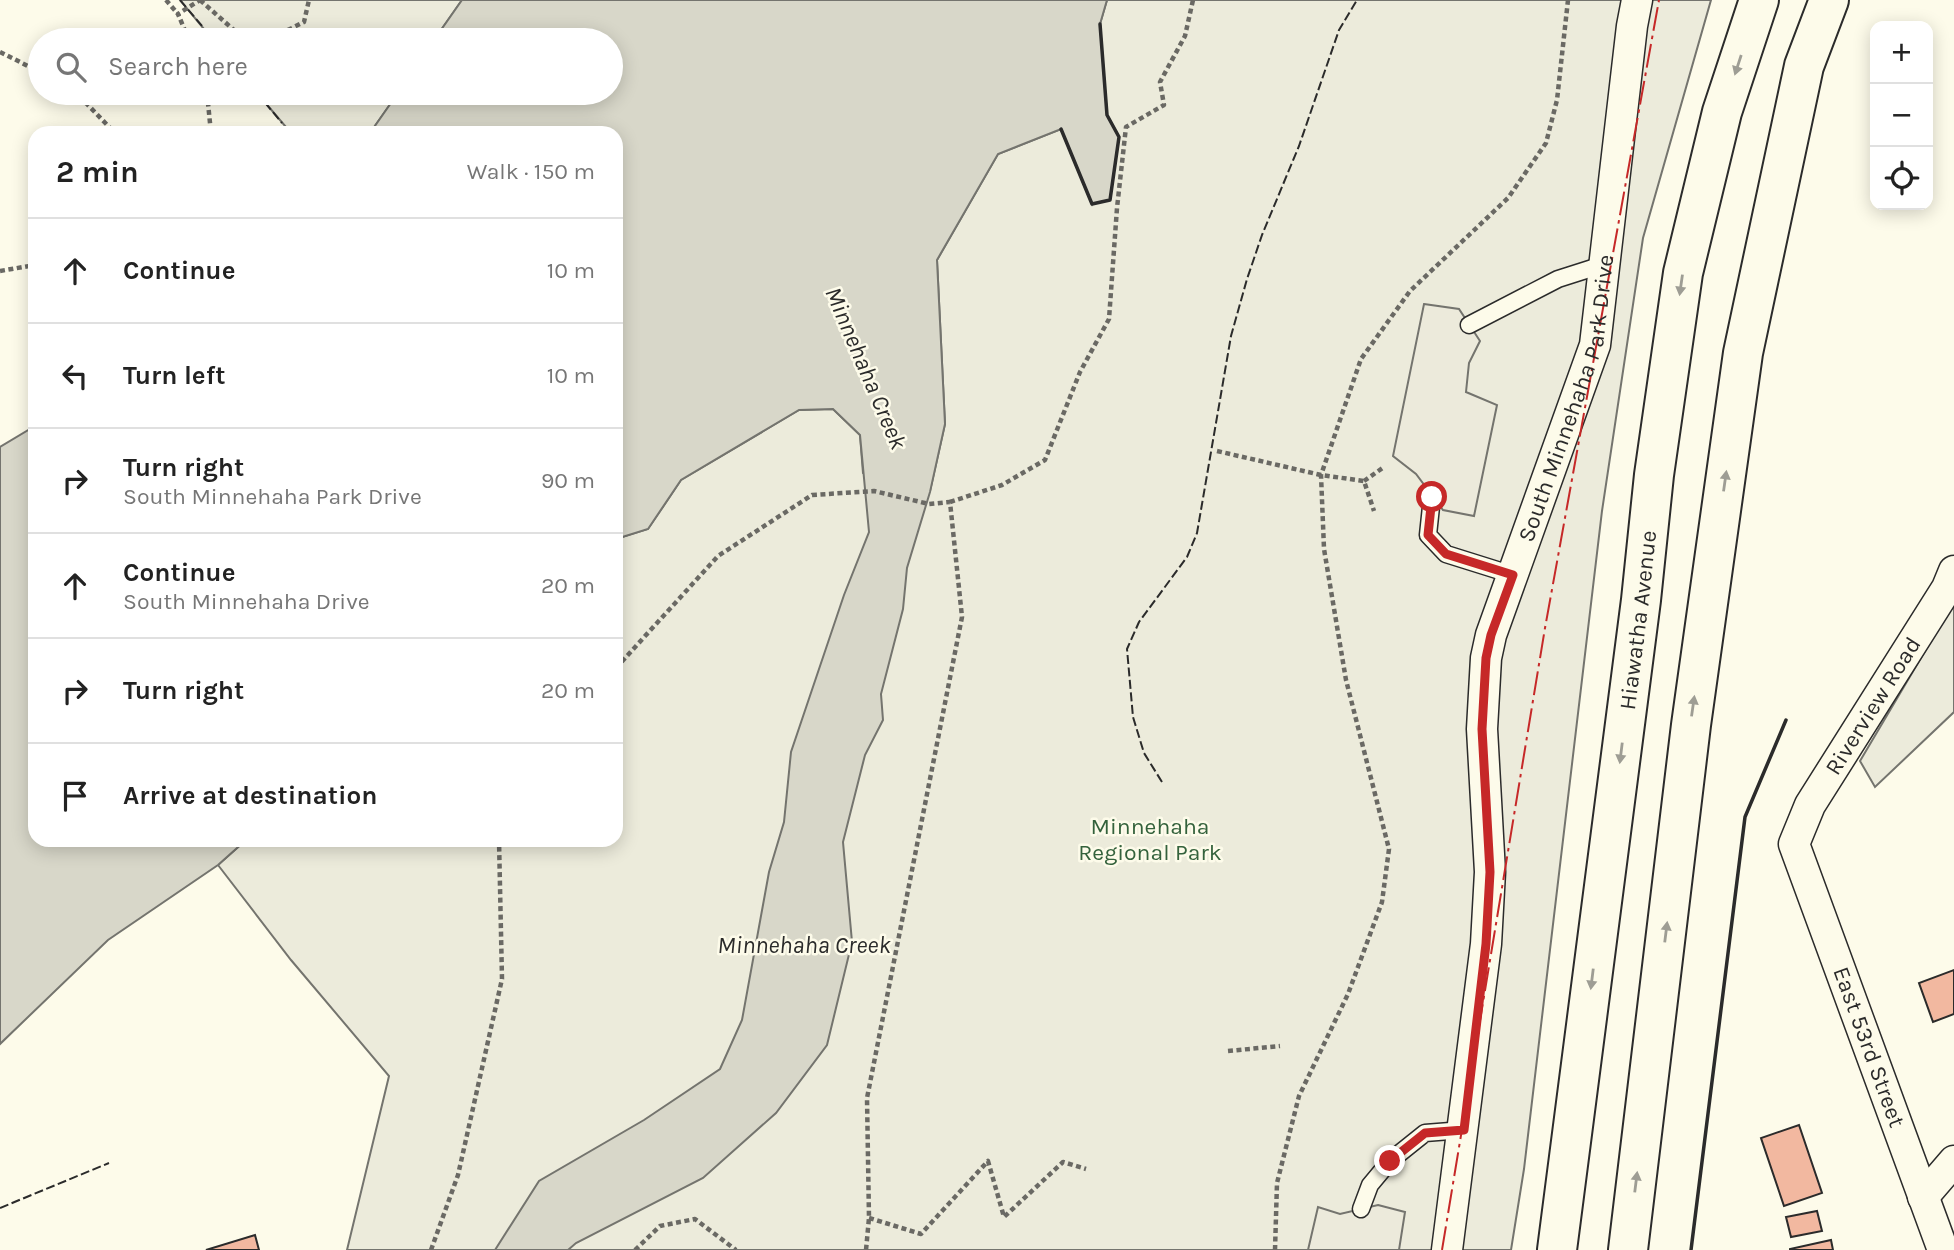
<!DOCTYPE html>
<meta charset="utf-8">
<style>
body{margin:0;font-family:Karla,sans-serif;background:#f6f6f6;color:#222}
.controls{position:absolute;right:21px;top:21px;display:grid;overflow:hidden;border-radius:14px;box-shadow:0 4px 18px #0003}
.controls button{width:63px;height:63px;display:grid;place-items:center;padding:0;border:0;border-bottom:2px solid #e0e0e0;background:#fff;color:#222;font:35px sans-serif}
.stop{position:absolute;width:21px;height:21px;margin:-16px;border:5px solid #c62828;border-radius:50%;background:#fff}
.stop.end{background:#c62828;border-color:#fff;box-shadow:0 2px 7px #0008}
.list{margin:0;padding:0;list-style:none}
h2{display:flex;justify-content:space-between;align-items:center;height:91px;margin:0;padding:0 28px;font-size:30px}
h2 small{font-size:23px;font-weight:400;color:#767676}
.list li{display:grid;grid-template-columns:46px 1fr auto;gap:21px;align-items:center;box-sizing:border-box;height:105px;padding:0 28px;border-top:2px solid #e0e0e0}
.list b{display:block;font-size:26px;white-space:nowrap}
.list p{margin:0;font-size:23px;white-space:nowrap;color:#767676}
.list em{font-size:23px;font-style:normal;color:#767676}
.icon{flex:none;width:38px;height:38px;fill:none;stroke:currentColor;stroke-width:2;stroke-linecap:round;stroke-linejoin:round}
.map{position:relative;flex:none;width:1954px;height:1250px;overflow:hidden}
.search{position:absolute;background:#fff;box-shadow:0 4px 18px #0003;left:28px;top:28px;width:595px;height:77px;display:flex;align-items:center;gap:18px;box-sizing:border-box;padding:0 24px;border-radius:38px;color:#767676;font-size:26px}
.panel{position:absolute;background:#fff;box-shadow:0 4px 18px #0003;left:28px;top:126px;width:595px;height:721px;border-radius:21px}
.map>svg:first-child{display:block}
</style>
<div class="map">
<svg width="1954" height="1250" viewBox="0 0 1954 1250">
<rect width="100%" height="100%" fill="#fdfbea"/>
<g fill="#ecebdb" stroke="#74746e" stroke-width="2">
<polygon points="180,0 462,0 434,40 213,40"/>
<polygon points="1107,0 1711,0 1643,238 1602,511 1524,1169 1511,1250 347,1250 389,1076 291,960 218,865 246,840 616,840 616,539 648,529 681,480 799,410 833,409 860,435 863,473 930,491 945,424 937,260 998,154 1061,129 1092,204 1119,137 1107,115 1100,24"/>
<polygon points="257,93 398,93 370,133 291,133"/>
<polygon points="1954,602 1954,712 1875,787 1860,761"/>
</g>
<g fill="#eceadb" stroke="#74746e" stroke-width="2">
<polygon points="1424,304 1459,309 1480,341 1469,363 1466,392 1497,405 1474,516 1443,510 1416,474 1393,456"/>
<polygon points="1378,1205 1405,1212 1399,1250 1308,1250 1318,1207 1340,1214"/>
</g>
<g fill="#d8d7c9" stroke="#74746e" stroke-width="2">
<polygon points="462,0 1107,0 1100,24 1107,115 1119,137 1110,200 1092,204 1061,129 998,154 937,260 945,424 930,492 907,568 903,609 881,694 883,720 865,755 843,842 852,942 827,1045 776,1113 703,1178 576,1243 568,1250 495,1250 539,1181 644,1120 720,1069 742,1020 769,872 784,822 791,752 844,595 869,532 860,435 833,409 799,410 681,480 648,529 616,539 616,133 370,133 398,93 611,93 611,40 434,40"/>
<polygon points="35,426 35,840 246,840 218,865 108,940 0,1044 0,447"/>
</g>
<g fill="#f2b8a0" stroke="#2b2b2b" stroke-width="2">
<polygon points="1954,970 1954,1014 1933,1022 1919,983"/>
<polygon points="1799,1125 1822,1193 1784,1206 1761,1138"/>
<polygon points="1817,1211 1822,1231 1791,1237 1786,1217"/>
<polygon points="255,1235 259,1250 206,1250"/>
<polygon points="1831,1240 1833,1250 1790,1250 1790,1249"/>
</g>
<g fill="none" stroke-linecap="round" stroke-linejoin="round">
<g stroke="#2b2b2b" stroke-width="19">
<g id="lane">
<polyline points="1469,325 1558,279 1605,264"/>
<polyline points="1432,497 1428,535 1446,554 1513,575"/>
<polyline points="1361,1209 1370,1185 1390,1161 1425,1133 1463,1130"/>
</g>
</g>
<g stroke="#2b2b2b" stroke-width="33">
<g id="street">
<polyline points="1923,1197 1954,1161"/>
<path id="s1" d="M1447,1250L1486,944L1490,872L1482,729L1486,658L1491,635L1595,345L1632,26L1637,0"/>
<path id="s2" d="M1943,1250L1794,844L1810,805L1947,588L1954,571"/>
</g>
</g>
<g stroke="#2b2b2b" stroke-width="42">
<g id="highway">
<path id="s3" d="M1557,1250L1641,600L1654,475L1683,273L1722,112L1759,0"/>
<polyline points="1628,1250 1691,725 1743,353 1804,66 1829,0"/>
</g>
</g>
<g stroke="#6a6964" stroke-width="4.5" stroke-dasharray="5 3.5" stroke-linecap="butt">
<polyline points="166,0 178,14"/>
<polyline points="200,0 235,31 272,38 304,22 309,0"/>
<polyline points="189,40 178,14 200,0"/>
<polyline points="0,52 40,72"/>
<polyline points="71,93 87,104 115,133"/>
<polyline points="207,93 211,133"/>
<polyline points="0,271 35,265"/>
<polyline points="1217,451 1321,475 1364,481 1374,511"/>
<polyline points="1364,481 1384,467"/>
<polyline points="950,502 1002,485 1045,460 1080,372 1109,319 1117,208 1126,127 1164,105 1160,82 1185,36 1193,0"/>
<polyline points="616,668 718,556 812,495 874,491 929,504 950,502 962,617 867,1098 869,1218 866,1250"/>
<polyline points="1228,1051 1280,1046"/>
<polyline points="869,1218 921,1234 988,1161 1004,1217 1063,1162 1086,1169"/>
<polyline points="431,1250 458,1175 502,979 499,840"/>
<polyline points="635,1250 660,1226 695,1219 736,1250"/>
<polyline points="1275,1250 1277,1183 1299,1096 1348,994 1382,902 1389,849 1346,680 1324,549 1321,475 1361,359 1410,291 1508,198 1546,143 1557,100 1568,0"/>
</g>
<use href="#lane" stroke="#fdfbea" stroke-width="16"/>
<use href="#street" stroke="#fdfbea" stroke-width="30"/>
<use href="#highway" stroke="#fdfbea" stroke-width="38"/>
<g stroke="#2b2b2b" stroke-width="2" stroke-dasharray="9 3.5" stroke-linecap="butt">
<polyline points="180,0 214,40"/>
<polyline points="257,93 282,123"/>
<polyline points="1162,782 1144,753 1133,717 1127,649 1139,622 1187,557 1197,533 1231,336 1247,279 1262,235 1299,146 1339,30 1357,0"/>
<polyline points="0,1208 109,1163"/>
</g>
<g stroke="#2b2b2b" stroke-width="3.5">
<polyline points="1061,129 1092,204 1110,200 1119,137 1107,115 1100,24"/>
<polyline points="1691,1250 1745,817 1786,720"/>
</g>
<polyline stroke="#c62828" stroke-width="2" stroke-dasharray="24 5 3.5 5" stroke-linecap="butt" points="1442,1250 1545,628 1659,0"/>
</g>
<defs><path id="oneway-solid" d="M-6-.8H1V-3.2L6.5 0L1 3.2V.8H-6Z" transform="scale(1.75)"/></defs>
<g fill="#9e9d94">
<use href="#oneway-solid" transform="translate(1738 65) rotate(108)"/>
<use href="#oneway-solid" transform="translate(1681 285) rotate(98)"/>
<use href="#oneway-solid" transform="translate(1725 481) rotate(-82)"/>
<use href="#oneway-solid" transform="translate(1693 706) rotate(-82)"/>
<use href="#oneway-solid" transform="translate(1621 753) rotate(97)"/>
<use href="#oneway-solid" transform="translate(1666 932) rotate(-83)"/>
<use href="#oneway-solid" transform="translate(1592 979) rotate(97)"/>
<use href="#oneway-solid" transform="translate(1636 1182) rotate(-83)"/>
</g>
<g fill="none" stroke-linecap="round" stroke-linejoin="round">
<polyline stroke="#c62828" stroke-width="9" points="1390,1161 1425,1133 1464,1130 1486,944 1490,872 1482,729 1486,658 1491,635 1513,575 1446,554 1428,535 1432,497"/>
</g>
<g text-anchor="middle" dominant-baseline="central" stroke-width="5" stroke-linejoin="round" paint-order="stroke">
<g font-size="23" fill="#2b2b2b" stroke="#fdfbea">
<text stroke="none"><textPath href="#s1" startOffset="868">South Minnehaha Park Drive</textPath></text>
<text stroke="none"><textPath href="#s3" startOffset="635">Hiawatha Avenue</textPath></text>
<text stroke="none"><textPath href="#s2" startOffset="592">Riverview Road</textPath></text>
<text transform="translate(1869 1047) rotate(70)">East 53rd Street</text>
</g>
<g font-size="23" fill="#34623c" stroke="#fdfbea">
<text x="1150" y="826">Minnehaha<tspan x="1150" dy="26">Regional Park</tspan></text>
</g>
<g font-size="24" font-style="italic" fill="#2b2b2b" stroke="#fdfbea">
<text transform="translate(866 368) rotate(67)">Minnehaha Creek</text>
<text x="804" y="945">Minnehaha Creek</text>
</g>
</g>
</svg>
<div class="controls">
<button>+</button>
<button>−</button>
<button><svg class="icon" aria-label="locate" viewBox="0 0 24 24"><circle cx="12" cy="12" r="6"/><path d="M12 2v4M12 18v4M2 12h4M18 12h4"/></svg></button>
</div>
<div class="stop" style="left:1432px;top:497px"></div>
<div class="stop end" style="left:1390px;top:1161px"></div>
<div class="search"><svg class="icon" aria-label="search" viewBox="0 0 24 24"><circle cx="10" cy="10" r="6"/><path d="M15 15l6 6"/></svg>Search here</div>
<section class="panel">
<h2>2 min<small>Walk · 150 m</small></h2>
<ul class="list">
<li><svg class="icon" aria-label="ahead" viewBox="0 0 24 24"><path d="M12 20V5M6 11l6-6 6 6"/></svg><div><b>Continue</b></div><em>10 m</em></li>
<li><svg class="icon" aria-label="left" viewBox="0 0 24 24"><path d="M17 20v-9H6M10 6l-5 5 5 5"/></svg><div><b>Turn left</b></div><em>10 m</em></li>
<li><svg class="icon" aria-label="right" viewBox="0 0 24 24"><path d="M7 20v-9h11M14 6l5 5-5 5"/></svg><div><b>Turn right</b><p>South Minnehaha Park Drive</p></div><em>90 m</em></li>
<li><svg class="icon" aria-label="ahead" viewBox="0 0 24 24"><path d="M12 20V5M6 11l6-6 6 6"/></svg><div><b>Continue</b><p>South Minnehaha Drive</p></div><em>20 m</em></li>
<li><svg class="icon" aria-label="right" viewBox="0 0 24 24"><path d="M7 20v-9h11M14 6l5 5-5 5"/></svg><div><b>Turn right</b></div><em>20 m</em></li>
<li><svg class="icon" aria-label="arrive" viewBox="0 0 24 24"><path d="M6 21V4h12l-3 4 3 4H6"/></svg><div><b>Arrive at destination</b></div></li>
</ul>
</section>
</div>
